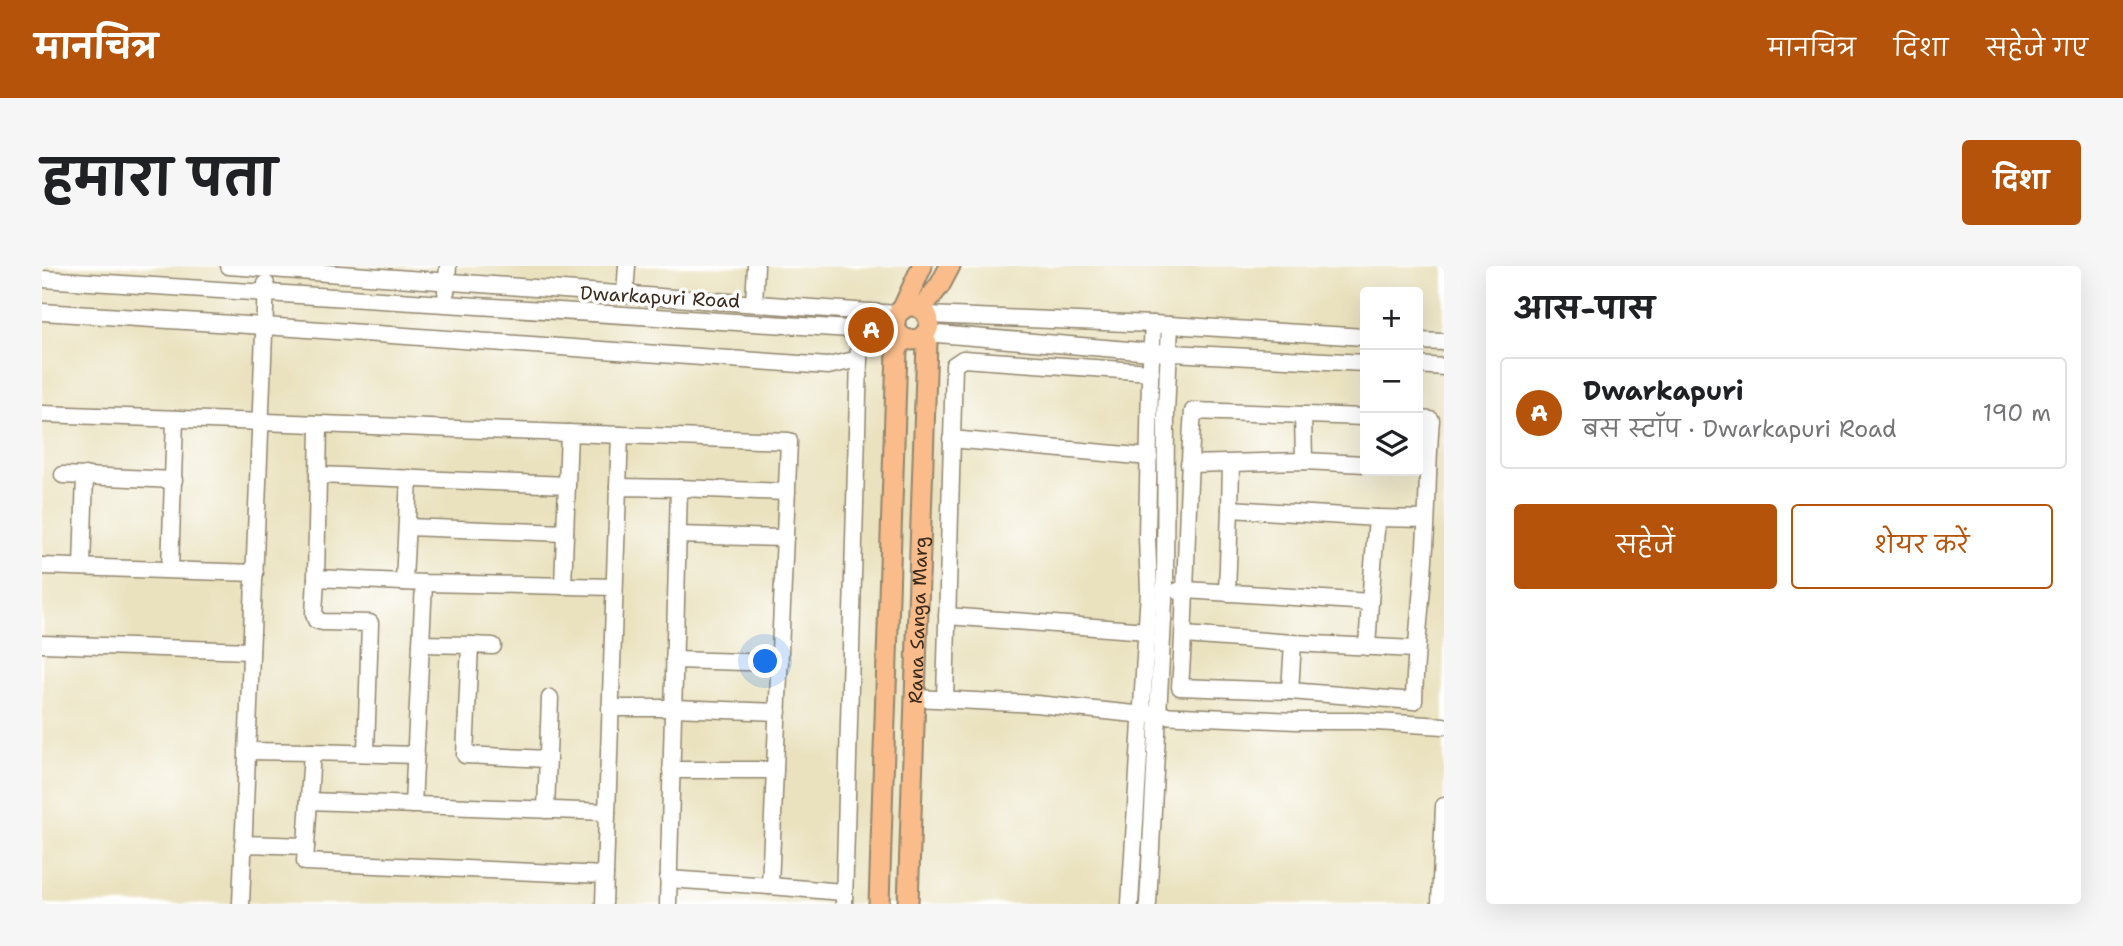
<!DOCTYPE html>
<html lang="hi">
<meta charset="utf-8">
<style>
body{margin:0;font-family:"Shantell Sans","Playpen Sans Deva",sans-serif;background:#f6f6f6;color:#202124}
.controls{position:absolute;right:21px;top:21px;display:grid;overflow:hidden;border-radius:7px;box-shadow:0 7px 28px #0002}
.controls button{width:63px;height:63px;display:grid;place-items:center;padding:0;border:0;border-bottom:2px solid #e0e0e0;background:#fff;color:#202124;font:35px sans-serif}
.you{position:absolute;left:724px;top:396px;width:24px;height:24px;margin:-18px;border:5px solid #fff;border-radius:50%;background:#1a73e8;box-shadow:0 0 0 10px #1a73e833}
.badge{display:grid;place-items:center;width:46px;height:46px;border-radius:50%;background:#b45309;color:#fff;font-size:23px;font-weight:700}
.pin{position:absolute;translate:-50% -50%;border:4px solid #fff;box-shadow:0 2px 7px #0006}
.list{margin:0;padding:0;list-style:none}
h2{display:flex;justify-content:space-between;align-items:center;height:91px;margin:0;padding:0 28px;font-size:30px}
h2 small{font-size:23px;font-weight:400;color:#757577}
.list li{display:grid;grid-template-columns:46px 1fr auto;gap:21px;align-items:center;box-sizing:border-box;height:112px;margin:0 14px 14px;padding:0 14px;border:2px solid #e0e0e0;border-radius:7px}
.list b{display:block;font-size:26px;white-space:nowrap}
.list p{margin:0;font-size:23px;white-space:nowrap;color:#757577}
.list em{font-size:23px;font-style:normal;color:#757577}
.actions{display:flex;gap:14px;padding:21px 28px}
.actions a{flex:1;padding:16px 0;border:2px solid #b45309;border-radius:7px;text-align:center;font-size:24px;color:#b45309}
.actions .main{background:#b45309;color:#fff}
.icon{flex:none;width:38px;height:38px;fill:none;stroke:currentColor;stroke-width:2;stroke-linecap:round;stroke-linejoin:round}
.map{position:relative;flex:none;width:1402px;height:638px;overflow:hidden;border-radius:7px}
header{display:flex;align-items:center;gap:42px;box-sizing:border-box;height:98px;padding:0 35px;background:#b45309;color:#fff}
header strong{font-size:33px}
nav{display:flex;gap:38px;margin-inline-start:auto;font-size:24px}
.intro{display:flex;align-items:center;justify-content:space-between;box-sizing:border-box;height:168px;padding:0 42px}
h1{margin:0;font-size:49px}
.button{padding:18px 32px;border-radius:7px;background:#b45309;color:#fff;font-size:24px;font-weight:700}
main{display:flex;gap:42px;padding:0 42px}
aside{flex:1;background:#fff;border-radius:7px;box-shadow:0 7px 28px #0002}
.map>svg:first-child{display:block}
</style>
<header>
<strong>मानचित्र</strong>
<nav><a>मानचित्र</a><a>दिशा</a><a>सहेजे गए</a></nav>
</header>
<div class="intro"><h1>हमारा पता</h1><a class="button">दिशा</a></div>
<main>
<div class="map">
<svg width="1402" height="638" viewBox="0 0 1402 638">
<rect width="100%" height="100%" fill="#fff"/>
<filter id="ink" filterUnits="userSpaceOnUse"><feTurbulence type="fractalNoise" baseFrequency=".0143" numOctaves="2"/><feDisplacementMap in="SourceGraphic" scale="14" xChannelSelector="R" yChannelSelector="G"/><feConvolveMatrix kernelMatrix="1 2 1 2 8 2 1 2 1" color-interpolation-filters="sRGB"/></filter>
<filter id="wash" filterUnits="userSpaceOnUse"><feTurbulence type="fractalNoise" baseFrequency=".00686" numOctaves="4" result="noise"/><feDisplacementMap in="SourceGraphic" scale="28" xChannelSelector="R" yChannelSelector="G"/><feGaussianBlur stdDeviation="1.57" result="paint"/><feColorMatrix in="noise" values="0 0 0 0 0 0 0 0 0 0 0 0 0 0 0 0 0 1.4 0 .05"/><feComposite in="paint" operator="in"/></filter>
<g filter="url(#wash)">
<rect width="100%" height="100%" fill="#eae2bf"/>
</g>
<g filter="url(#ink)">
<g fill="none" stroke-linecap="round" stroke-linejoin="round">
<g stroke="#92866e" stroke-width="19">
<g id="minor">
<polyline points="187,0 856,48"/>
<polyline points="0,13 856,66"/>
<polyline points="404,26 406,0"/>
<polyline points="583,27 585,0"/>
<polyline points="712,37 714,0"/>
<polyline points="0,46 223,60 786,100 817,93 816,63"/>
<polyline points="885,49 1111,58 1323,71"/>
<polyline points="884,67 1110,86 1323,97"/>
<polyline points="1376,75 1402,76"/>
<polyline points="1376,99 1402,101"/>
<polyline points="0,148 747,175 728,620 626,613"/>
<polyline points="1261,149 1262,195"/>
<path d="M1323,151L1151,145C1144,237 1145,329 1138,421L1248,425L1372,435C1373,387 1379,341 1382,294C1386,247 1385,200 1389,154L1376,153"/>
<polyline points="277,159 274,312 382,317 572,321"/>
<polyline points="909,173 1107,191"/>
<polyline points="1147,198 1262,195 1323,198"/>
<polyline points="21,209 132,214"/>
<polyline points="276,209 525,219"/>
<polyline points="576,221 578,169"/>
<polyline points="637,222 745,226"/>
<polyline points="1188,243 1189,198"/>
<polyline points="1335,252 1384,253"/>
<polyline points="365,261 523,267"/>
<polyline points="636,269 743,272"/>
<polyline points="0,300 213,307"/>
<polyline points="40,301 43,209"/>
<polyline points="128,303 133,153"/>
<polyline points="274,312 272,348 274,354 281,356 328,357 324,486"/>
<polyline points="362,316 367,212"/>
<polyline points="521,320 527,167"/>
<polyline points="1136,325 1144,324 1328,336 1335,252 1188,243 1185,327"/>
<polyline points="905,350 1105,365"/>
<polyline points="1142,369 1251,377 1373,383"/>
<polyline points="0,378 209,385"/>
<polyline points="379,378 428,379 423,489 506,493"/>
<polyline points="428,379 451,380"/>
<polyline points="1325,381 1328,336"/>
<polyline points="632,394 738,397"/>
<polyline points="1248,425 1251,377"/>
<polyline points="873,432 994,438 1093,448 1255,455 1318,455 1402,460"/>
<polyline points="903,433 912,99 921,93 1109,106"/>
<polyline points="568,442 631,442 736,446"/>
<polyline points="205,485 270,486 263,596 563,609"/>
<polyline points="270,486 374,489"/>
<polyline points="629,504 733,504"/>
<polyline points="267,535 565,546"/>
<polyline points="371,539 382,317"/>
<polyline points="504,544 508,432"/>
<polyline points="201,578 264,580"/>
<polyline points="728,620 801,626"/>
<polyline points="199,638 224,18"/>
<polyline points="562,638 576,221 637,222 626,638"/>
<polyline points="802,638 817,93"/>
<polyline points="1088,638 1107,325 1105,271 1108,114 1111,58"/>
<polyline points="1106,638 1123,316 1124,147 1128,59"/>
<polyline points="1398,638 1402,540"/>
</g>
</g>
<g stroke="#92866e" stroke-width="23">
<g id="major">
<circle cx="870" cy="57" r="17"/>
<polyline points="879,43 898,19 908,0"/>
<polyline points="860,44 880,0"/>
<polyline points="837,638 855,85 861,72"/>
<path id="s1" d="M866,638L885,77L880,71"/>
</g>
</g>
<use href="#minor" stroke="#fff" stroke-width="16"/>
<use href="#major" stroke="#f9bc8a" stroke-width="19"/>
</g>
</g>
<g text-anchor="middle" dominant-baseline="central" stroke-width="7" stroke-linejoin="round" paint-order="stroke">
<g font-size="19" fill="#3b2a1e" stroke="#fff">
<text transform="translate(618 31) rotate(3)">Dwarkapuri Road</text>
<text stroke="none"><textPath href="#s1" startOffset="284">Rana Sanga Marg</textPath></text>
</g>
</g>
</svg>
<div class="controls">
<button>+</button>
<button>−</button>
<button><svg class="icon" aria-label="layers" viewBox="0 0 24 24"><path d="M12 4l9 5-9 5-9-5zM3 14l9 5 9-5"/></svg></button>
</div>
<div class="you"></div>
<div class="pin badge" style="left:829px;top:64px">A</div>
</div>
<aside>
<h2>आस-पास<small></small></h2>
<ul class="list">
<li><span class="badge">A</span><div><b>Dwarkapuri</b><p>बस स्टॉप · Dwarkapuri Road</p></div><em>190 m</em></li>
</ul>
<div class="actions"><a class="main">सहेजें</a><a>शेयर करें</a></div>
</aside>
</main>
